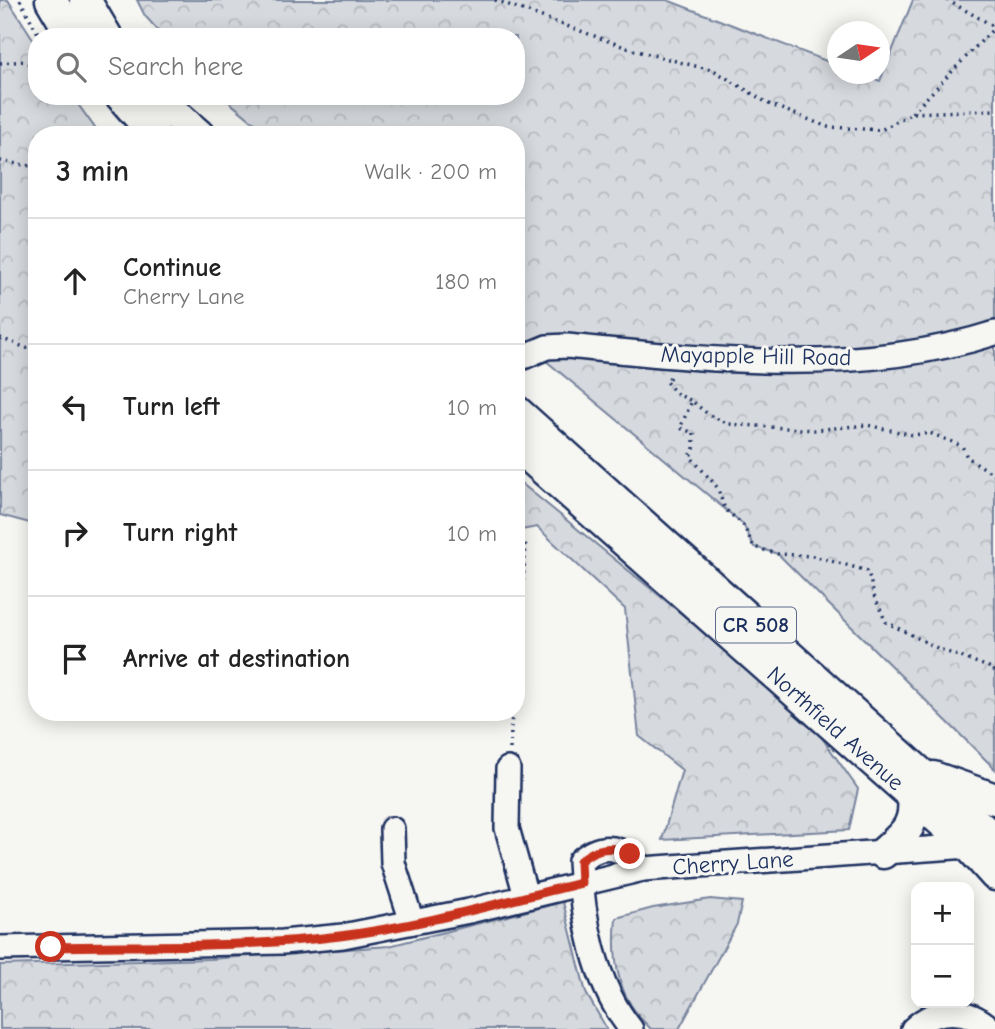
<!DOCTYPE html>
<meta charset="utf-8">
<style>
body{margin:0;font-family:"Comic Neue",sans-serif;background:#f2f2f2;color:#222}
.controls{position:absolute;right:21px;bottom:21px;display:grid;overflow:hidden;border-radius:14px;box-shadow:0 4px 18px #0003}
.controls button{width:63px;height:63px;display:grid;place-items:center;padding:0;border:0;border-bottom:2px solid #e0e0e0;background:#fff;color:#222;font:35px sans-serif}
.compass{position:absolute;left:827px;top:21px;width:63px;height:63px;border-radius:50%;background:#fff;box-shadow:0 4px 18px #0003;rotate:77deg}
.stop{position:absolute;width:21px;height:21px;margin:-16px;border:5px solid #c8321e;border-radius:50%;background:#fff}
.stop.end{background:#c8321e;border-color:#fff;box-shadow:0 2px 7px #0008}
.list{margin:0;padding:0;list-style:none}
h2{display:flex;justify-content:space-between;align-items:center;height:91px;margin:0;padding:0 28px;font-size:30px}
h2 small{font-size:23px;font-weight:400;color:#767676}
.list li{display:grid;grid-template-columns:46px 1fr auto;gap:21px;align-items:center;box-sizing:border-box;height:126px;padding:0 28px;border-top:2px solid #e0e0e0}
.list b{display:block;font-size:26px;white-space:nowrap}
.list p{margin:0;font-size:23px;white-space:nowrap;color:#767676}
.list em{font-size:23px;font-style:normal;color:#767676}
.icon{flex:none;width:38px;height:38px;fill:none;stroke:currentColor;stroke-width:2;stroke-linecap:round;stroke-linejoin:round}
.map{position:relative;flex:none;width:995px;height:1029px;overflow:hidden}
.search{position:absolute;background:#fff;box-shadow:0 4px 18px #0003;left:28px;top:28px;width:497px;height:77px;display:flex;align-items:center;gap:18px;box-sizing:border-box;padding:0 24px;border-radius:28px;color:#767676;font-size:26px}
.panel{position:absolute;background:#fff;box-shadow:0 4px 18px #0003;left:28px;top:126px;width:497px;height:595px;border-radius:28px}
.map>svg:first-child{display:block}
</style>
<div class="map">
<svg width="995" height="1029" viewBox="0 0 995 1029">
<defs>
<pattern id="forest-crowns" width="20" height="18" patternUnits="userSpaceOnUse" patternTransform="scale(1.75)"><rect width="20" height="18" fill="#d6d9dd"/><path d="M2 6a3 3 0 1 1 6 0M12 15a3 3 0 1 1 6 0" fill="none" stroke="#b7bbc0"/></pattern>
</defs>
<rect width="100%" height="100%" fill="#f6f6f2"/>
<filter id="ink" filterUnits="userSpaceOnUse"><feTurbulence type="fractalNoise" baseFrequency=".0143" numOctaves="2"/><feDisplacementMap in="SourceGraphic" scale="14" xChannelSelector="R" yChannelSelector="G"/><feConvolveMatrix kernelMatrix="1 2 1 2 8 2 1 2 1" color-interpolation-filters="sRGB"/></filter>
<g filter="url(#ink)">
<g fill="url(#forest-crowns)" stroke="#78849e" stroke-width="2">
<polygon points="0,0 8,0 37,45 37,96 72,96 100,135 37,135 37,525 0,515"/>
<polygon points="137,0 667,0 837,65 838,74 861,74 880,81 913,0 995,0 995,769 778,554 754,547 743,524 516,336 516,135 269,135 222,96 516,96 516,37 164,37 145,16"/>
<polygon points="516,479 806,715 858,789 849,830 662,840 682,770 639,736 625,609 537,527 516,531"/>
<path d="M710,899L742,902L737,924L679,1029H651C617,998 612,961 616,918L653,908Z"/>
<polygon points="563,902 586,993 607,1029 0,1029 0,965 210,959 389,946"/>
</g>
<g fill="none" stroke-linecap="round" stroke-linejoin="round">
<g stroke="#1b2f5e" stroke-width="28">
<g id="minor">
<path d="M516,360L547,347L567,346C707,360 858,377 995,333"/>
<polyline points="508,769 507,828 526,896"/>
<polyline points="392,829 393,863 412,922"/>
<polyline points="0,948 283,942 343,936 469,911 643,869 969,846"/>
<path d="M631,1029C595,985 582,917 580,861C603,840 623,847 643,869"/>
<path d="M913,1029C936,1007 968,1007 991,1029"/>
</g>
</g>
<g stroke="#1b2f5e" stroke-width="35">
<g id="major">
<polyline points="51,0 73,37"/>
<polyline points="85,0 107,37"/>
<polyline points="121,96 155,135"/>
<polyline points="155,96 199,135"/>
<polyline points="516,411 995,840"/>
<path id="s1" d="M516,445L969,846L995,875"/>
<polyline points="933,777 995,799"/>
<path d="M883,853C904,834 916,827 913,797"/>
</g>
</g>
<g stroke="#1b2f5e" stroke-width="3.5" stroke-dasharray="2 5" stroke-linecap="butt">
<polyline points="20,0 40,37"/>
<polyline points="495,0 633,50 715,71 769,104 828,127 881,130 912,113 995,110"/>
<polyline points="947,0 995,27"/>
<polyline points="0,63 25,61 37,69"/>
<polyline points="912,113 995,27"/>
<polyline points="0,161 37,167"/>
<polyline points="0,338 37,352"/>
<polyline points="670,377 666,382 677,394 692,401"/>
<polyline points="995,475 967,457 962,446 930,433 913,435 867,425 814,430 729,424 709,415 692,401 680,428 694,433 694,449 690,456 717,487 725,509 743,525 754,547 778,554 813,556 868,571 874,596 886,622 939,649 994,669 995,676"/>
<polyline points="516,525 526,546 516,662"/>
<polyline points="510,749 512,712"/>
</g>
<use href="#minor" stroke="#f6f6f2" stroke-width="23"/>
<use href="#major" stroke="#f6f6f2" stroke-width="30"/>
</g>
</g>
<g fill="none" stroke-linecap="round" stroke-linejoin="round" filter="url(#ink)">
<path stroke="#c8321e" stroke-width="9" d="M51,947C147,945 245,948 340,936C421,926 502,902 581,883L580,861C596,847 611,845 630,854"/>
</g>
<g text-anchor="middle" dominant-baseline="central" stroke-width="6" stroke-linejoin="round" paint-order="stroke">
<rect fill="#f6f6f2" stroke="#5d6b8a" stroke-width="2" x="716" y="607.5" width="80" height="35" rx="5"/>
<g font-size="21" font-weight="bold" fill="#1b2f5e">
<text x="756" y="625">CR 508</text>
</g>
<g font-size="23" fill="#1b2f5e" stroke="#f6f6f2">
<text transform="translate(756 356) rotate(1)">Mayapple Hill Road</text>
<text stroke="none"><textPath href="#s1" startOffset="427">Northfield Avenue</textPath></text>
<text transform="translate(733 863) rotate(-4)">Cherry Lane</text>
</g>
</g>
</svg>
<div class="controls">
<button>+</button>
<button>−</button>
</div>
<svg class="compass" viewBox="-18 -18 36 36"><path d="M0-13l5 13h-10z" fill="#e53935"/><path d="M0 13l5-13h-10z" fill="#767676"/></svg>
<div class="stop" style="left:51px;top:947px"></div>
<div class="stop end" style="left:630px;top:854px"></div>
<div class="search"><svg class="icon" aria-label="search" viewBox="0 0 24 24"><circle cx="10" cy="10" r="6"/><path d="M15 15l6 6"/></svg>Search here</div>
<section class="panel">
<h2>3 min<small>Walk · 200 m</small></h2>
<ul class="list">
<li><svg class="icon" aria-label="ahead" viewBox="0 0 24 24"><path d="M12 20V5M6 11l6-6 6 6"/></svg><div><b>Continue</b><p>Cherry Lane</p></div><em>180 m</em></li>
<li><svg class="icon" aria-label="left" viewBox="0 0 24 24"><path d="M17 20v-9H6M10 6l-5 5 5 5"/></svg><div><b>Turn left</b></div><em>10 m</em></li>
<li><svg class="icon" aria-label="right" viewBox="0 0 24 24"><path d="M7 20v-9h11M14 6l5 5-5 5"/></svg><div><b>Turn right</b></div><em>10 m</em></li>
<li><svg class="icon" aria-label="arrive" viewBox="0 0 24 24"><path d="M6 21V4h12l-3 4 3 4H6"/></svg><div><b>Arrive at destination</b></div></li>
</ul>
</section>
</div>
